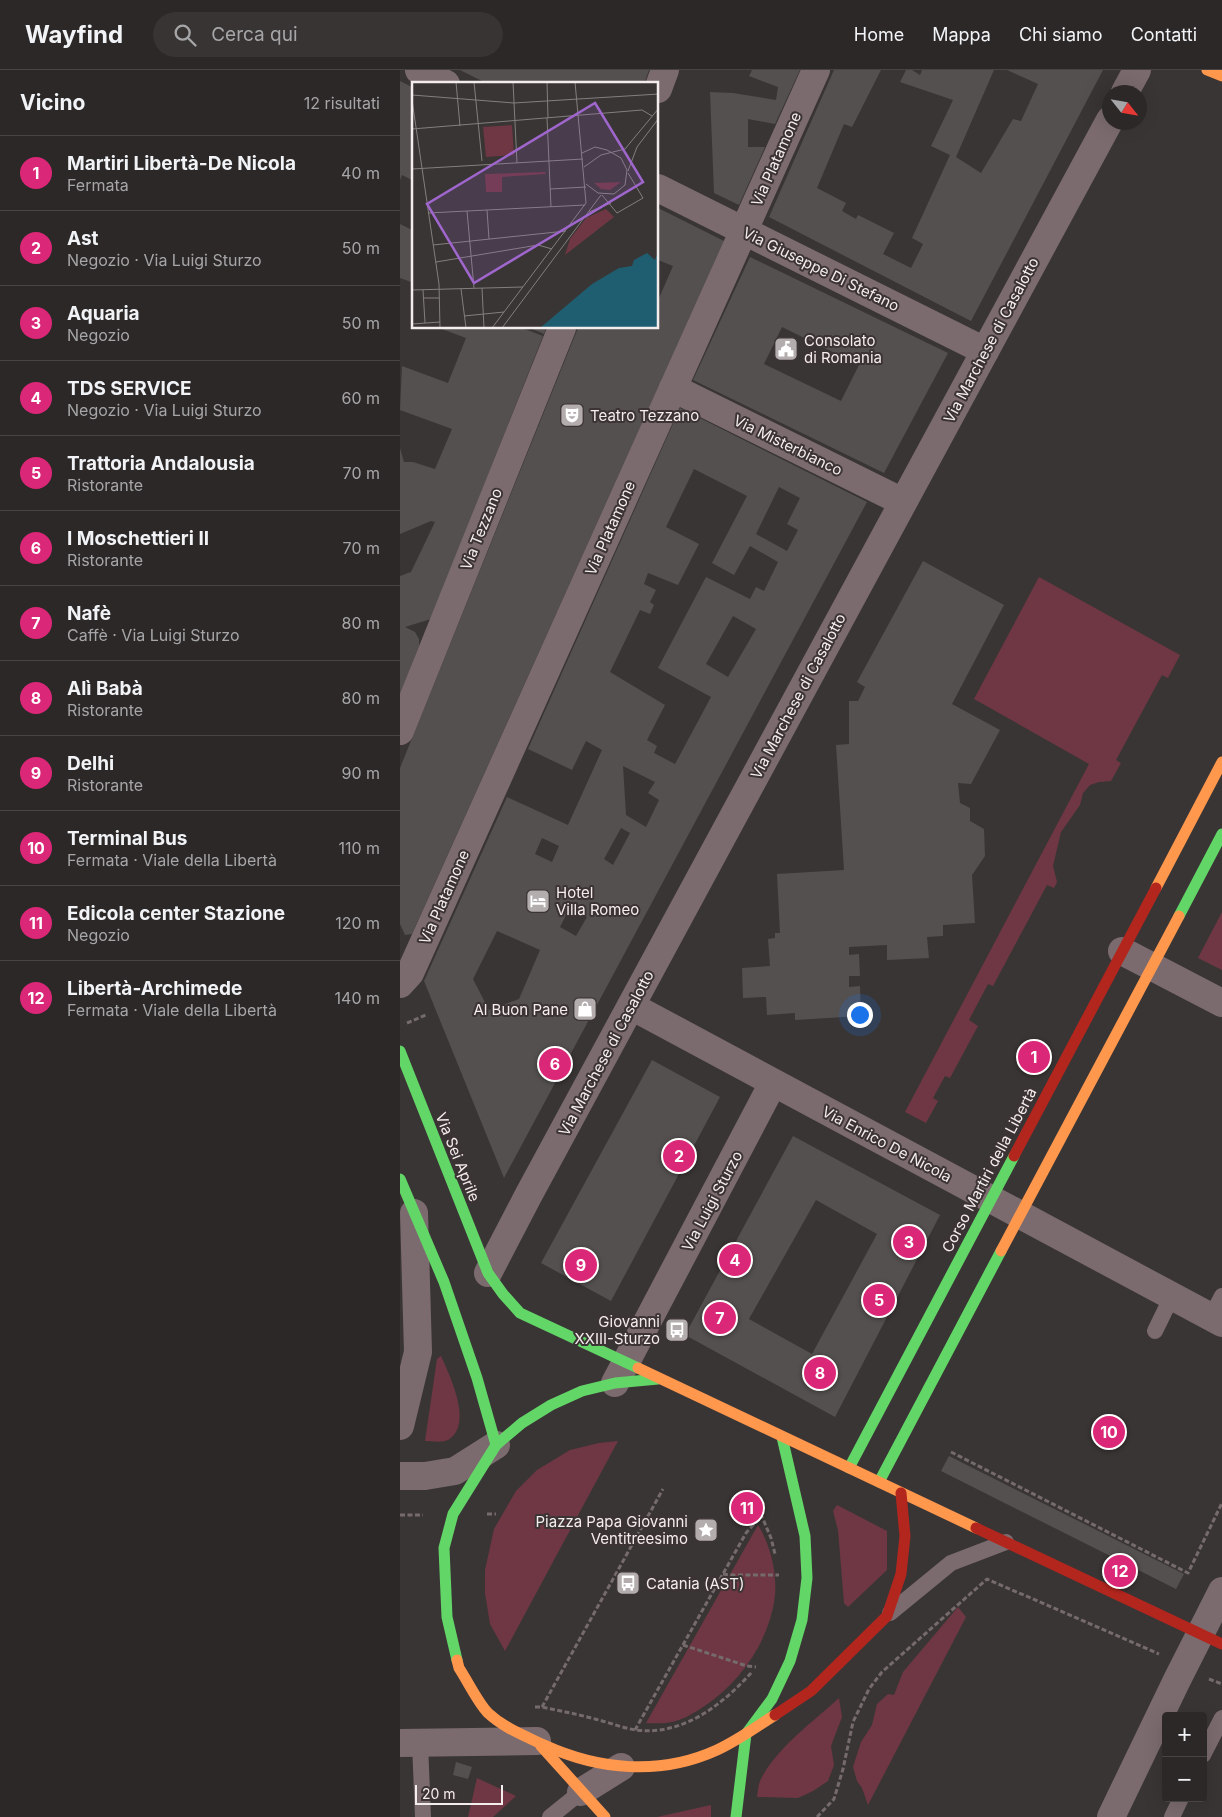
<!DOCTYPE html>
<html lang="it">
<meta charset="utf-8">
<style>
body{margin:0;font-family:Inter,sans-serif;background:#383434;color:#f1f3f6}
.controls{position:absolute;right:15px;bottom:15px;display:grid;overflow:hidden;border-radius:5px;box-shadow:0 5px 20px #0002}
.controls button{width:45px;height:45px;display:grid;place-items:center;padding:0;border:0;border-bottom:1px solid #484445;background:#2c2828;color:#f1f3f6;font:25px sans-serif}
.compass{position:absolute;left:702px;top:15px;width:45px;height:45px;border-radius:50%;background:#2c2828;box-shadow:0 5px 20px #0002;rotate:121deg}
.scale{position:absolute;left:15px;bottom:12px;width:88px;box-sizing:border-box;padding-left:5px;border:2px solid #f4edee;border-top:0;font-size:14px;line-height:18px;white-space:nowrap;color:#f4edee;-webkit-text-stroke:4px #3c3334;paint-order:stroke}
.you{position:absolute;left:459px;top:944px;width:18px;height:18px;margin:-12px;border:4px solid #fff;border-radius:50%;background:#1a73e8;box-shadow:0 0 0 8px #1a73e833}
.badge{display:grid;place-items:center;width:32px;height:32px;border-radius:50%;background:#db2777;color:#fff;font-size:16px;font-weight:700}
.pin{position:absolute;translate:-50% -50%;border:2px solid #fff;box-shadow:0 1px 5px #0006}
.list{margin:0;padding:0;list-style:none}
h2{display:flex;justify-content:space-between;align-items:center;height:65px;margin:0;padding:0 20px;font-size:21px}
h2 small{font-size:16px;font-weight:400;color:#a6a6a8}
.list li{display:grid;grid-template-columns:32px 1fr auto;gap:15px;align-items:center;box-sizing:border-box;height:75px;padding:0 20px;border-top:1px solid #484445}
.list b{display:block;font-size:19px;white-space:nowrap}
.list p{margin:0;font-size:16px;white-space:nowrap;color:#a6a6a8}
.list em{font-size:16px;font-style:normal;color:#a6a6a8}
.icon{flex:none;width:28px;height:28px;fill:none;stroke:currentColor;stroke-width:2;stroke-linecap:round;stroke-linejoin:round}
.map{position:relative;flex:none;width:822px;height:1747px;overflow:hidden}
header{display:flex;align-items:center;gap:30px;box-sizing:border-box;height:70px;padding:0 25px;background:#2c2828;border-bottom:1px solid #484445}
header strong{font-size:24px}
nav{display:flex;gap:28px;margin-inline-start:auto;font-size:18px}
.search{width:350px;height:45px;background:#383434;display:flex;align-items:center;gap:12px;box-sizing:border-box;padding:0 18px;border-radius:28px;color:#a6a6a8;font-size:19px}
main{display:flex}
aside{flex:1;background:#2c2828}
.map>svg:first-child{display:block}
</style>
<header>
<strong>Wayfind</strong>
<div class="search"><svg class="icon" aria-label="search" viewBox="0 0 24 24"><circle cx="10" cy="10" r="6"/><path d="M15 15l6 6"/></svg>Cerca qui</div>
<nav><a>Home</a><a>Mappa</a><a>Chi siamo</a><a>Contatti</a></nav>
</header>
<main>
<aside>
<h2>Vicino<small>12 risultati</small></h2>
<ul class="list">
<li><span class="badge">1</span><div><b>Martiri Libertà-De Nicola</b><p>Fermata</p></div><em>40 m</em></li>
<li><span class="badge">2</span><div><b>Ast</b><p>Negozio · Via Luigi Sturzo</p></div><em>50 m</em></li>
<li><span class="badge">3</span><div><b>Aquaria</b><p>Negozio</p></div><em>50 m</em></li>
<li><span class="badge">4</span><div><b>TDS SERVICE</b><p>Negozio · Via Luigi Sturzo</p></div><em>60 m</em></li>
<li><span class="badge">5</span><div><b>Trattoria Andalousia</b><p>Ristorante</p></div><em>70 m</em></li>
<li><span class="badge">6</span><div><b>I Moschettieri II</b><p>Ristorante</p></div><em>70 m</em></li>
<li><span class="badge">7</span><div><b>Nafè</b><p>Caffè · Via Luigi Sturzo</p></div><em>80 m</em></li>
<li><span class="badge">8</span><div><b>Alì Babà</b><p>Ristorante</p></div><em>80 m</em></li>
<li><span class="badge">9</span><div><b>Delhi</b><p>Ristorante</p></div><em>90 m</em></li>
<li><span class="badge">10</span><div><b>Terminal Bus</b><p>Fermata · Viale della Libertà</p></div><em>110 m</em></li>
<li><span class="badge">11</span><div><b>Edicola center Stazione</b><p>Negozio</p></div><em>120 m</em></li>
<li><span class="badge">12</span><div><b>Libertà-Archimede</b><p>Fermata · Viale della Libertà</p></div><em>140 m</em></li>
</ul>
</aside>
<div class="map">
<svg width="822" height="1747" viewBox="0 0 822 1747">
<rect width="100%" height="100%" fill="#3a3535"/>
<g fill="#6e3743">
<polygon points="639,507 780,585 768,608 762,605 716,690 721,693 711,711 699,712 690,715 683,723 680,735 661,762 653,796 657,812 654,818 647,815 593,916 588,914 569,950 578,956 550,1008 545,1006 533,1028 538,1031 526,1053 505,1042 689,694 574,629"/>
<polygon points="822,842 822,900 798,888"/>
<path d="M41,1286C50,1306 74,1355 48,1370C42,1373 31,1371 25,1371L37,1289Z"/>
<polygon points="218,1371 105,1581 90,1554 85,1523 85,1500 94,1459 116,1421 137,1400 170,1380 199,1373"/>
<polygon points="437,1435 487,1461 487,1500 448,1537 444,1533 438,1460 433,1441"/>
<path d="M358,1455C370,1474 377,1502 375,1525C370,1571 339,1615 300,1639C292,1644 282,1650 272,1652C264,1654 254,1653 246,1653Z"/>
<polygon points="558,1537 566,1547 468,1735 462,1718 457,1711 453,1697 461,1672 472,1655 477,1634 488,1624 494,1625 503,1602"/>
<path d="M439,1628L442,1647L431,1676L434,1695L428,1711L413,1721L398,1728L357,1727C358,1721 358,1716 360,1711C375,1679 413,1652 439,1628Z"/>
<polygon points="77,1708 116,1726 93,1747 68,1747"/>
<polygon points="311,1735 311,1747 257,1747"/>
</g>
<g fill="#545050" fill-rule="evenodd">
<polygon points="60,0 249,0 244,14 88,14"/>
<polygon points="352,0 400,0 375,54 348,49 348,77 365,77 339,135 314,123 310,22 333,23 376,30 378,17 349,6"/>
<polygon points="434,0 481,0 452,57 444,54 417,118 446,133 442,141 456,149 458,145 494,163 483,184 511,198 523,174 512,168 550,85 531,76 553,30 500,12 506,0 512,0 520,5 522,0 594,0 556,87 581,103 613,49 621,51 638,14 607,0 703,0 571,251 369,147"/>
<polygon points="0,11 14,18 14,111 2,105 0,110"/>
<polygon points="258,138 324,171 12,864 5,865 0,854 0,698 178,258 258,258 258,227 259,228 273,196 258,190"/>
<polygon points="0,154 14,161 14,213 0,208"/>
<path d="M350,187L548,283L484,403L293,310ZM382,257L459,295L441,331L364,294Z"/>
<polygon points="39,258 122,258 143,266 31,549 5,557 15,562 19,569 19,576 0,625 0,506 11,502 35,452 31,451 0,464 0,378 4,392 13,392 35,399 52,359 0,340 2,296 48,313 66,268"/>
<polygon points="130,258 146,258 144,264"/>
<path d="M280,338L467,432L104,1108L24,911L107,727L168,755L202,680L186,671L172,700L128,679ZM294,399L347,426L312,493L334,505L350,476L378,492L364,521L356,517L350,529L306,507L258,598L311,627L275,694L254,683L257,676L247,670L265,635L210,602L240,540L250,544L254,535L250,532L256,520L244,514L248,503L278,515L299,474L266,457ZM379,417L400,428L387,454L398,460L387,481L356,464ZM333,546L356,559L328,607L306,594ZM223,696L255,712L248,723L259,730L246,757L226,745ZM221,758L230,763L213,795L204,789ZM142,768L159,776L152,792L135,784ZM169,839L187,847L176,866L160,857ZM97,861L140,880L119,929L89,940L73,909Z"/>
<polygon points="523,491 604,535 552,634 600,660 571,714 558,713 560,733 570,738 570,751 584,759 585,786 572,805 575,853 543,855 543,866 527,867 529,888 487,890 487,875 449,877 449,885 459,884 460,906 449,906 449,917 460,916 461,946 395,950 395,943 367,945 366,927 343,928 342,898 370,896 368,869 375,868 375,863 380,863 377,804 444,800 436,675 449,674 449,631 458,631 465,617 457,612"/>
<polygon points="252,990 320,1027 211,1231 141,1193"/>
<path d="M393,1066L540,1145L435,1347L285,1265ZM416,1130L477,1164L412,1284L349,1249Z"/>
<polygon points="549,1386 784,1504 776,1519 541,1401"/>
<polygon points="344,1430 355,1437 350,1446 338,1439"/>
<polygon points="56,1692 72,1697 68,1709 53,1705"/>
</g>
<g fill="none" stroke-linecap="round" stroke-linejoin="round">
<g stroke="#756b6c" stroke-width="3" stroke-dasharray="5 2.5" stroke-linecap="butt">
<polyline points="7,953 26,945"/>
<polyline points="551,1382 788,1503 822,1433"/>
<polyline points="352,1423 371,1468 375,1484"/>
<polyline points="87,1444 96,1444"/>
<polyline points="0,1445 23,1445"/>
<polyline points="323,1504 330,1505 379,1505"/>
<polyline points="283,1575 347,1596 356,1597"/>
<polyline points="809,1609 822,1614"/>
<path d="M135,1637H142C160,1641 177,1644 195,1649C208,1652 222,1658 236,1660C283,1666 322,1635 352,1602"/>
<polyline points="142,1637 263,1419"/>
<polyline points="235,1660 346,1463 362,1445"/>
<polyline points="417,1747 434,1729 443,1699 453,1652 469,1619 482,1602 587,1509 759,1584"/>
</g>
<g stroke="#7b6b6e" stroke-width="16">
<polyline points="811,1247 822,1226"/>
<polyline points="755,1261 772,1226"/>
<polyline points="490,1543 551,1493 606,1472"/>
<polyline points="20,1673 23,1747"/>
<polyline points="803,1685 822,1648"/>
<polyline points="150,1747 181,1722"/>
<polyline points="772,1747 781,1728"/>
</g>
<g stroke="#7b6b6e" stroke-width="28">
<polyline points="19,0 46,14"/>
<polyline points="258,19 265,0"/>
<polyline points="725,22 737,0"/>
<polyline points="258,118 585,281"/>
<polyline points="273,318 503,432"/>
<polyline points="0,661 162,258"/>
<polyline points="722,881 822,933"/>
<polyline points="0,914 10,903 416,0"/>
<polyline points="231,936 822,1253"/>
<polyline points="88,1203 128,1126 710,50"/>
<polyline points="215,1313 373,1013"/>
<polyline points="0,1356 18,1282 14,1143"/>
<polyline points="0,1406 25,1406 55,1401 96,1375"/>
<polyline points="0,1673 137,1671"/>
<polyline points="181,1722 221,1697"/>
<polyline points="711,1747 777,1610 822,1521"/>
</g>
<g stroke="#63d668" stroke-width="11">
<polyline points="779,846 822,764"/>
<polyline points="0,981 88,1203 103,1224 120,1243 238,1298"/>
<polyline points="0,1109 44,1212 77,1308 96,1375"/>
<polyline points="449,1398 614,1086"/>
<polyline points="479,1412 601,1181"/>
<polyline points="57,1590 47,1547 44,1478 53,1444 96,1375 122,1353 151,1335 182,1321 215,1313 258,1309"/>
<polyline points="336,1747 346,1664 372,1629 390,1591 402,1550 407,1508 405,1466 382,1367"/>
</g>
<g stroke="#ff974d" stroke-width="11">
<polyline points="807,0 822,6"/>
<polyline points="756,818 822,692"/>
<polyline points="601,1181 779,846"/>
<polyline points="238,1298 576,1458"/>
<path d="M57,1590L59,1598C67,1610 78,1633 88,1643C104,1658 125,1666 144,1675C199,1700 260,1706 317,1680C337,1671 356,1657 375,1645"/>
<polyline points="141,1676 205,1747"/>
</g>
<g stroke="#b3261e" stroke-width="11">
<polyline points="614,1086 756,818"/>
<polyline points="576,1458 822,1574"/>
<polyline points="375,1645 411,1621 487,1546 501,1504 505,1466 501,1423"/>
</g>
</g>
<defs>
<g id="civic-square" transform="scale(1.25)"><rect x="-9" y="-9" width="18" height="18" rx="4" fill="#b3adad" stroke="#3c3334"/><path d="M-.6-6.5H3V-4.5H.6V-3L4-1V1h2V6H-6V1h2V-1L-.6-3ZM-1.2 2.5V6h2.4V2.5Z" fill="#fff"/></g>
<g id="theatre-square" transform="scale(1.25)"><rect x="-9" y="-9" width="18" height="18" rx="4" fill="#b3adad" stroke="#3c3334"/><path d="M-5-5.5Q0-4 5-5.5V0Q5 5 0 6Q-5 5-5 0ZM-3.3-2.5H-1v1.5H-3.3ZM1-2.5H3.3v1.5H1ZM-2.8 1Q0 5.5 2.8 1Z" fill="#fff"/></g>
<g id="hotel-square" transform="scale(1.25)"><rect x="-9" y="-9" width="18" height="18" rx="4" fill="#b3adad" stroke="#3c3334"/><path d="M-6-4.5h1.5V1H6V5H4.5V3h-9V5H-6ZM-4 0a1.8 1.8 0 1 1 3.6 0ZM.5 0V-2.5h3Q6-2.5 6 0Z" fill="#fff"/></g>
<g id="shop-square" transform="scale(1.25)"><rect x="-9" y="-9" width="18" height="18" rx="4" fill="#b3adad" stroke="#3c3334"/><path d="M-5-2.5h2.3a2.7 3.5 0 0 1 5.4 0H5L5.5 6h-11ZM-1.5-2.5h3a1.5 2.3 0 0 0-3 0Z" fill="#fff"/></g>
<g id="bus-square" transform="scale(1.25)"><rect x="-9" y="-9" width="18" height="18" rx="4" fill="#b3adad" stroke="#3c3334"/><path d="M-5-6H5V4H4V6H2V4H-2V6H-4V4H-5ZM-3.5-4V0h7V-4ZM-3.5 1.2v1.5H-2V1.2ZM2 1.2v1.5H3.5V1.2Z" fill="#fff"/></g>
<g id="sight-square" transform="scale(1.25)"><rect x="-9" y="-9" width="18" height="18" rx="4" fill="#b3adad" stroke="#3c3334"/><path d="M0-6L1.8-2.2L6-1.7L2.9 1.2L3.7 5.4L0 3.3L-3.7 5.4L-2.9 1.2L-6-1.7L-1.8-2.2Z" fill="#fff"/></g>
</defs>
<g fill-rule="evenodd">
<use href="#civic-square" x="386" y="279"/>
<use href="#theatre-square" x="172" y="345"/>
<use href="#hotel-square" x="138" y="831"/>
<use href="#shop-square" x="185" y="939"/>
<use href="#bus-square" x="277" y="1260"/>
<use href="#sight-square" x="306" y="1460"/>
<use href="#bus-square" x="228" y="1513"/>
</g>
<g text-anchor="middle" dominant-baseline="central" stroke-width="4" stroke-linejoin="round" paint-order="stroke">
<g font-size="15" fill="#f4edee" stroke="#3c3334">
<text transform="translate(376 89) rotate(-66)">Via Platamone</text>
<text transform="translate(421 199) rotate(26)">Via Giuseppe Di Stefano</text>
<text transform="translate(591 270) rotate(-62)">Via Marchese di Casalotto</text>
<text transform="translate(388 375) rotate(26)">Via Misterbianco</text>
<text transform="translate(210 458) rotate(-66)">Via Platamone</text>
<text transform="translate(81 459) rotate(-68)">Via Tezzano</text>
<text transform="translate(398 626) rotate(-62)">Via Marchese di Casalotto</text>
<text transform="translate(44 827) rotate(-66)">Via Platamone</text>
<text transform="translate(206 983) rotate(-62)">Via Marchese di Casalotto</text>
<text transform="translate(487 1074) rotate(28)">Via Enrico De Nicola</text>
<text transform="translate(58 1087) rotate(68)">Via Sei Aprile</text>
<text transform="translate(589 1100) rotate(-62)">Corso Martiri della Libertà</text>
<text transform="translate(312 1131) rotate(-62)">Via Luigi Sturzo</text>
</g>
<g font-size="15" fill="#f4edee" stroke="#3c3334" text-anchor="start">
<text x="404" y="270">Consolato<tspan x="404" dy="17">di Romania</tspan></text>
<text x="190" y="345">Teatro Tezzano</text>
<text x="156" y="822">Hotel<tspan x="156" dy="17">Villa Romeo</tspan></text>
<text x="168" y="939" text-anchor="end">Al Buon Pane</text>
<text x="260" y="1251" text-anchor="end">Giovanni<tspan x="260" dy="17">XXIII-Sturzo</tspan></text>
<text x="288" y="1451" text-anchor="end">Piazza Papa Giovanni<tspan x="288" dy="17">Ventitreesimo</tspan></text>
<text x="246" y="1513">Catania (AST)</text>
</g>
</g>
<g transform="translate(12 12)">
<rect width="246" height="246" fill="#3a3535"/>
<path d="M100,43L102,73L74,75L71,45ZM133,90L134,92L90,95V110H74L73,92ZM209,100L198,108L189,107L182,101ZM194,127L202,135L153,173L158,157L174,136Z" fill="#6e3743"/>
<path d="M246,170V246H128L180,202L207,186L220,184L222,178L235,171L243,178Z" fill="#1f5e70"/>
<path fill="none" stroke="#847f7f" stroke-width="1" d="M44,0L48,44M62,0L70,79M101,0L105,81M135,0L136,36M0,13L102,21L247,12M0,18L27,202L28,246M135,36L139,125M0,47L230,28L240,34M170,71L183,65L195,68L209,76L215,88L213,103L202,112L186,111L174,102M172,85L189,73L213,67L247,26M0,87L171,77M216,89L225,65L247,36M138,107L174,105M190,113L205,131L231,116L216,91M75,128L77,157M55,129L62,206M177,130L199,121M16,131L173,123M21,163L154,149M24,180L126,163L140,167M70,206L72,246M49,207L54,246M0,208L111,205M11,208L13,241M12,216H27M52,234L92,230M0,242L28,240M80,246L174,121L163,0M90,246L189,113"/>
<path fill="#9f66cd" fill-opacity="0.15" stroke="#9f66cd" stroke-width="2.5" d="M183,21L231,100L62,201L15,122Z"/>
<rect width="246" height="246" fill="none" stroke="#f4edee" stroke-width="2.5"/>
</g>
</svg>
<div class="controls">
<button>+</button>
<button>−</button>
</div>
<svg class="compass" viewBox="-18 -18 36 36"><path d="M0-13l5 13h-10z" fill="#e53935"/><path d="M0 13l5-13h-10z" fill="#a6a6a8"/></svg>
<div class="scale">20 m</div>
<div class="you"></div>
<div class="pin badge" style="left:634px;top:987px">1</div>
<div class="pin badge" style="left:279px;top:1086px">2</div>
<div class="pin badge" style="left:509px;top:1172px">3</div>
<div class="pin badge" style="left:335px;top:1190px">4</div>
<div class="pin badge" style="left:479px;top:1230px">5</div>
<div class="pin badge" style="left:155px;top:994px">6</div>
<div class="pin badge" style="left:320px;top:1248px">7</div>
<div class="pin badge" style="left:420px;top:1303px">8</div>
<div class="pin badge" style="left:181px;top:1195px">9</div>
<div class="pin badge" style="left:709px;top:1362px">10</div>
<div class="pin badge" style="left:347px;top:1438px">11</div>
<div class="pin badge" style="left:720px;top:1501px">12</div>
</div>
</main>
